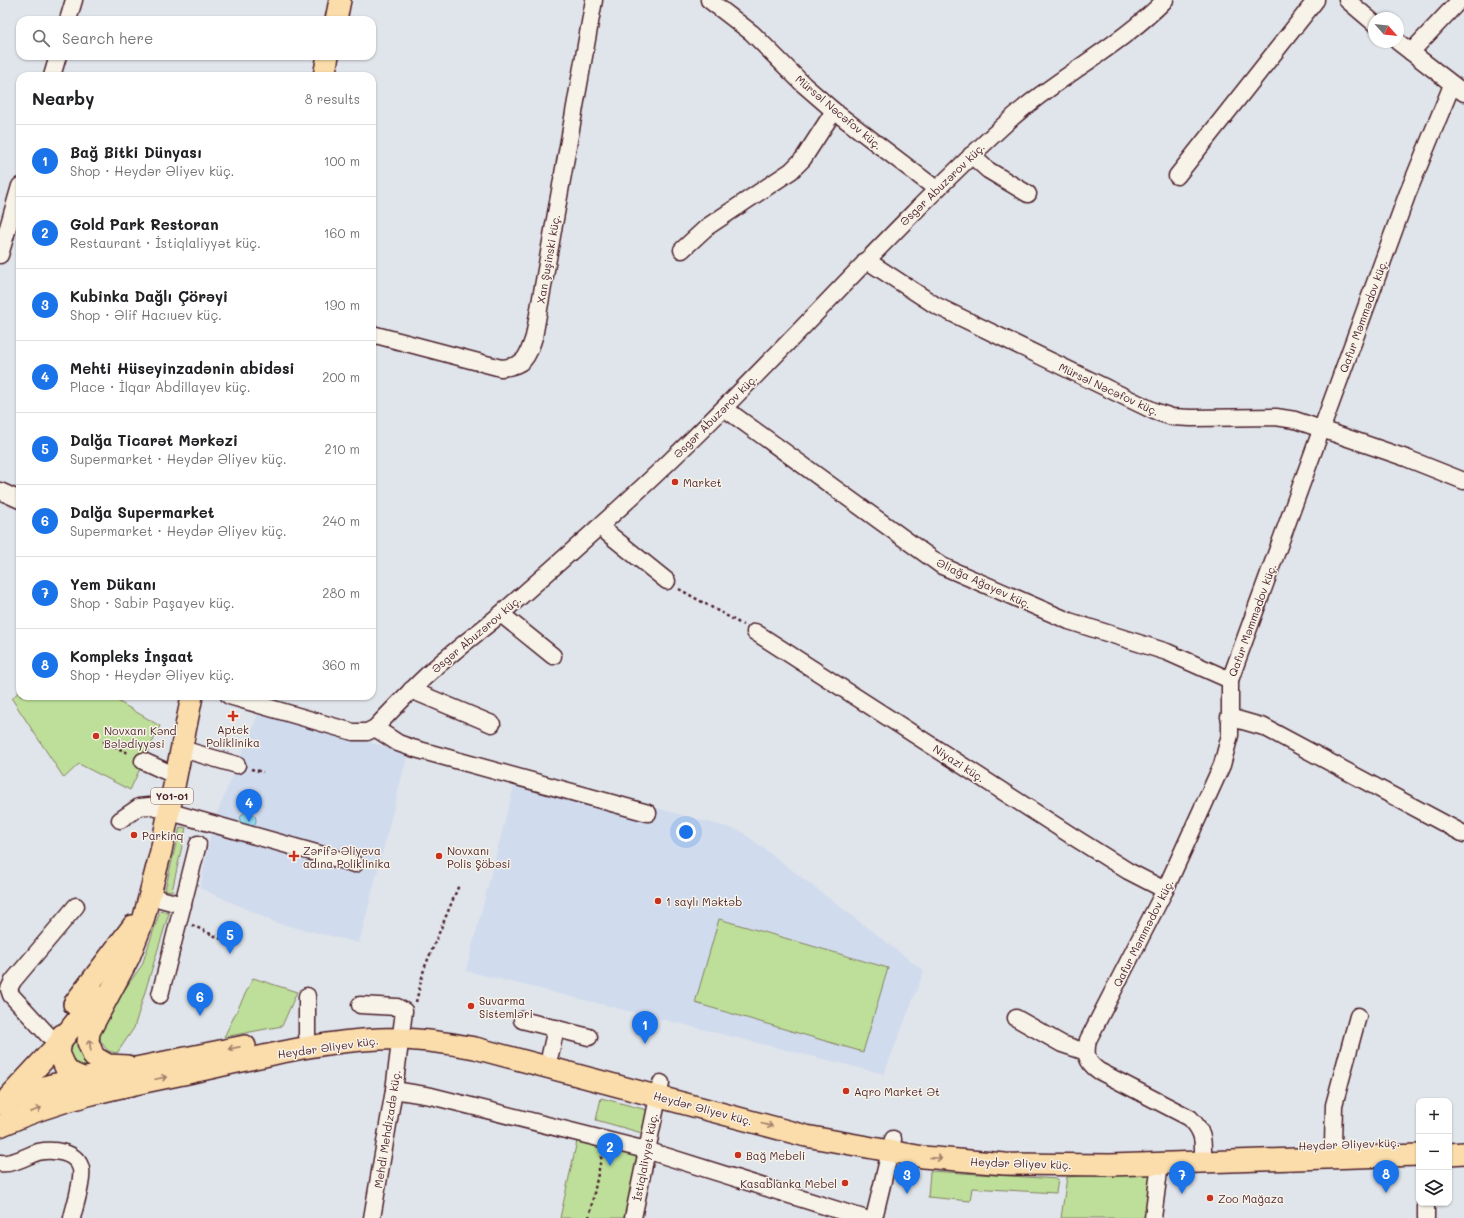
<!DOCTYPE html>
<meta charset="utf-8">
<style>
body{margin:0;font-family:Mali,sans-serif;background:#f6f6f6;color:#202124}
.controls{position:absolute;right:12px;bottom:12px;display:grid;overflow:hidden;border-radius:8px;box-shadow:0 1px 3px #0004}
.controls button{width:36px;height:36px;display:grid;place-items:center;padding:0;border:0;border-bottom:1px solid #e0e0e0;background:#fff;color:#202124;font:20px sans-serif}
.compass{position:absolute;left:1368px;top:12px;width:36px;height:36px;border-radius:50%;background:#fff;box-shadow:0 1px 3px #0004;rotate:117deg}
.you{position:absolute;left:686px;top:832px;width:14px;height:14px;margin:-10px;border:3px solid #fff;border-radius:50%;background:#1a73e8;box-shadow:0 0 0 6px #1a73e833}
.badge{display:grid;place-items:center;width:26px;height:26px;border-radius:50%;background:#1a73e8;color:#fff;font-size:13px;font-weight:700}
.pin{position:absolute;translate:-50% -33px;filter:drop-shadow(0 1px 2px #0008)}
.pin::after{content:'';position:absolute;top:21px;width:14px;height:12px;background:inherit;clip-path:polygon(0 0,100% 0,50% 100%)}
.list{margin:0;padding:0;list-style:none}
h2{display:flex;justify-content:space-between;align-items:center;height:52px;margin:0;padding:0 16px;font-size:17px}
h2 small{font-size:13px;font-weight:400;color:#757577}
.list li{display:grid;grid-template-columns:26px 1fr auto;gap:12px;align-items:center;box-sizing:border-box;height:72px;padding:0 16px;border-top:1px solid #e0e0e0}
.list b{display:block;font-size:15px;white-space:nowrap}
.list p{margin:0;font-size:13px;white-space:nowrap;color:#757577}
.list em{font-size:13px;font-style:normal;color:#757577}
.icon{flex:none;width:22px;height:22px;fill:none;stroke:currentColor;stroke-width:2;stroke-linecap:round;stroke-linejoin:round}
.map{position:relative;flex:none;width:1464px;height:1218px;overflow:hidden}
.search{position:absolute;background:#fff;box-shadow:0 1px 3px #0004;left:16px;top:16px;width:360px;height:44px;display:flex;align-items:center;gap:10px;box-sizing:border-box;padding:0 14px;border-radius:12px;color:#757577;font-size:15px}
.panel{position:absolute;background:#fff;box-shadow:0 1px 3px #0004;left:16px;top:72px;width:360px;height:628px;border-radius:12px}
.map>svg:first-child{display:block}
</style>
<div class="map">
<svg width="1464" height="1218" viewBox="0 0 1464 1218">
<rect width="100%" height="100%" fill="#e0e5eb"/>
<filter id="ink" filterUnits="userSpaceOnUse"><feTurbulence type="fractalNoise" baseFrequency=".025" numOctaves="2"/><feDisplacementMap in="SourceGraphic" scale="8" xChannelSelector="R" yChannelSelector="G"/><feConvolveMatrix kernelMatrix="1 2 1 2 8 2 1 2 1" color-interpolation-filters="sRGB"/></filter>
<g filter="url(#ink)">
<g fill="#d0dbed">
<polygon points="259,712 408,753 359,943 277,923 200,888 213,823"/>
<polygon points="518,770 741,831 924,971 884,1074 466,971"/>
</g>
<g fill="#bddf99" stroke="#847f62">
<polygon points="20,690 20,696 109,696 160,726 130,790 79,764 64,778 12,699"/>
<polygon points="180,827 186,828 172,891 165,890"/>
<polygon points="160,911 169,913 134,1028 117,1053 108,1051 101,1042 99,1035 105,1017 142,965"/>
<polygon points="719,919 888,968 863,1052 695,1003"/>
<polygon points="253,978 297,992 282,1026 224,1037"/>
<polygon points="81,1030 94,1066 75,1070 68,1050"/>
<polygon points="601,1098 647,1110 642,1133 596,1120"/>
<polygon points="577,1141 638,1156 625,1218 560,1218"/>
<polygon points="930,1171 1058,1179 1056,1193 972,1188 970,1201 928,1197"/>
<polygon points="1153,1171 1145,1218 1061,1218 1067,1177"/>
</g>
<circle fill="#94def6" stroke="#7692a5" cx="248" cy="820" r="8"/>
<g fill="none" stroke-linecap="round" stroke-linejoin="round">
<g stroke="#4a1f2b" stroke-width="19">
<g id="minor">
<polyline points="709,0 752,33 804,85 834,111 935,188"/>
<polyline points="1347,0 1374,23"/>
<polyline points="68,20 74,0"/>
<polyline points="1398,42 1464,93"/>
<polyline points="1411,52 1460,0"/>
<polyline points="52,76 58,56"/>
<polyline points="971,155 988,170 1028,194"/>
<polyline points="1177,176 1316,0"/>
<polyline points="682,250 707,227 791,171 803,159 834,111"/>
<polyline points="0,255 20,186"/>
<polyline points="866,260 935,305 1154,411 1172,417 1191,418 1276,417 1295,420 1406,458 1464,481"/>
<path d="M372,334L501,368C524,366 527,359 534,337L594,0"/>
<polyline points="724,408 942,566 1069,621 1167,652 1230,680"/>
<polyline points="0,491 20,500"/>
<polyline points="600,527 667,581"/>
<polyline points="501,614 553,656"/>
<polyline points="755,632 1072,836 1128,871 1165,890"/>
<polyline points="411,690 492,724"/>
<path d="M229,696L353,732H367L375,728C391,711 407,694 424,678C449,654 477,634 503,612C560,562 617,512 671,460C785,351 888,232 1003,126C1053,79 1117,49 1165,0"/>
<polyline points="1229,717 1264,727 1464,834"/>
<polyline points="375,728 398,743 412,748 648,813"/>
<polyline points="182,749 237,765"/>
<polyline points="143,761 176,776"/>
<polyline points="120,820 139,807 149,806 355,864"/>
<polyline points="149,896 183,905"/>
<polyline points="160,995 198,844"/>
<polyline points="307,996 307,1035"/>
<polyline points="360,1005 397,1007 404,1011 394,1090 372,1218"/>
<polyline points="1016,1018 1062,1044 1086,1052"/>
<polyline points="522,1020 589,1037"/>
<polyline points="48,1035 11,995 9,989 13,981 76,906"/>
<polyline points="550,1055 556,1028"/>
<polyline points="394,1090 431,1096 646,1150 863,1218"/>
<polyline points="1333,1144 1334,1105 1358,1016"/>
<path d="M1203,1162C1203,1142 1205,1133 1190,1118L1099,1071C1086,1062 1085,1054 1088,1040L1165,890L1222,765L1230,735V680L1407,195L1452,85"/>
<path d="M0,1163C13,1165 26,1156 38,1152C52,1149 77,1151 81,1169C83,1181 75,1205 72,1218"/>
<polyline points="633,1218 661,1083"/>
<polyline points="874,1218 893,1139"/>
<polyline points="1153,1218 1160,1163"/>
<polyline points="1426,1218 1426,1203"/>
</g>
</g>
<g stroke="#4a1f2b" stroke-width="24">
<g id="major">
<polyline points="336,20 340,0"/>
<polyline points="324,76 328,56"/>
<polyline points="74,1004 133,926"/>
<polyline points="62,1035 59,1053 67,1071 89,1081"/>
<polyline points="127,1066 108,1065 94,1057 88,1042 89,1032 129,957 143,921 161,851 192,696"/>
<polyline points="9,1097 60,1042 97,995"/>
<polyline points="0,1104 15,1097 51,1085 245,1046"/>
<path d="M0,1126C60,1098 124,1086 188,1073C249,1060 317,1041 379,1039C412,1038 443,1042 475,1048L806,1136L923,1157L1005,1164L1110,1165L1419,1155"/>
<polyline points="1449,1154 1464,1153"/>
</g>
</g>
<g stroke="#4a1f2b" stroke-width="2.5" stroke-dasharray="3 3" stroke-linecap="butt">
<polyline points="679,589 743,625"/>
<polyline points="103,741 130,754"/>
<polyline points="251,769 263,772"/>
<polyline points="192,925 221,939"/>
<polyline points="416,1002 424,969 459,885"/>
<polyline points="589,1218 602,1154"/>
</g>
<use href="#minor" stroke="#f7f3e8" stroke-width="16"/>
<use href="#major" stroke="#fbddab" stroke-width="21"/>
</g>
<defs><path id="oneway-shaft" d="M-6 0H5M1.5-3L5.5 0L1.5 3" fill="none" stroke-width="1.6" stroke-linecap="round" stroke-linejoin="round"/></defs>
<g stroke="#a27e6b">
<use href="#oneway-shaft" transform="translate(90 1045) rotate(-98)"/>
<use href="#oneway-shaft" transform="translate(234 1048) rotate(169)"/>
<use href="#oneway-shaft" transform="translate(161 1078) rotate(-12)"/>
<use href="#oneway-shaft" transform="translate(36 1110) rotate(-23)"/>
<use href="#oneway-shaft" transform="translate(767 1125) rotate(15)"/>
<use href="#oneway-shaft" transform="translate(936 1158) rotate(5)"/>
</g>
</g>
<g fill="#c8321e" stroke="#f7f3e8" stroke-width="1.5">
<circle cx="675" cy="482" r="4"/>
<path d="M231 710h4v4h4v4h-4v4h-4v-4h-4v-4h4z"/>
<circle cx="96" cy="736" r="4"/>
<circle cx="134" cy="835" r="4"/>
<path d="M292 850h4v4h4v4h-4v4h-4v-4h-4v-4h4z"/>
<circle cx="439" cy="856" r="4"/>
<circle cx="658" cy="901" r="4"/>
<circle cx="471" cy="1006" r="4"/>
<circle cx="846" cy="1091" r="4"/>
<circle cx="738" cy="1155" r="4"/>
<circle cx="845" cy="1183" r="4"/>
<circle cx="1210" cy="1198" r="4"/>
</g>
<g text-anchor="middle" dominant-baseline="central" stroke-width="3" stroke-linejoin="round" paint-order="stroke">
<rect fill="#f7f3e8" stroke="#7e5f64" stroke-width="1" x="151" y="788" width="42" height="16" rx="3"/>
<g font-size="10" font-weight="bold" fill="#4a1f2b">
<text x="172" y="796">Y01-01</text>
</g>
<g font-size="11" fill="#4a1f2b" stroke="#f7f3e8">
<text transform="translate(839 112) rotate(40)">Mürsəl Nəcəfov küç.</text>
<text transform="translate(942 184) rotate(-44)">Əsgər Abuzərov küç.</text>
<text transform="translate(548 259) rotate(-80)">Xan Şuşinski küç.</text>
<text transform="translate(1363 316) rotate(-70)">Qafur Məmmədov küç.</text>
<text transform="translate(1109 389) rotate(25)">Mürsəl Nəcəfov küç.</text>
<text transform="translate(715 416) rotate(-45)">Əsgər Abuzərov küç.</text>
<text transform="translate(984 583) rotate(25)">Əliağa Ağayev küç.</text>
<text transform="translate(1252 620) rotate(-70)">Qafur Məmmədov küç.</text>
<text transform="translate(476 634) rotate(-40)">Əsgər Abuzərov küç.</text>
<text transform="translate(959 763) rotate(33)">Niyazi küç.</text>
<text transform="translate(1143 933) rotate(-63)">Qafur Məmmədov küç.</text>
<text transform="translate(328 1047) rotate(-8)">Heydər Əliyev küç.</text>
<text transform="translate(703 1108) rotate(15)">Heydər Əliyev küç.</text>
<text transform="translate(387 1129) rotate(-81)">Mehdi Mehdizadə küç.</text>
<text transform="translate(1349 1144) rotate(-2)">Heydər Əliyev küç.</text>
<text transform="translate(645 1157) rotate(-79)">İstiqlaliyyət küç.</text>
<text transform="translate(1021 1163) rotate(2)">Heydər Əliyev küç.</text>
</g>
<g font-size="11" fill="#4a1f2b" stroke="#f7f3e8" text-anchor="start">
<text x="683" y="482">Market</text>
<text x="233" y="729" text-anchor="middle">Aptek<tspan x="233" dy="13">Poliklinika</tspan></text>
<text x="104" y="730">Novxanı Kənd<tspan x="104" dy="13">Bələdiyyəsi</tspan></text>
<text x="142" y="835">Parkinq</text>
<text x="303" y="850">Zərifə Əliyeva<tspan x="303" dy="13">adına Poliklinika</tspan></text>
<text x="447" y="850">Novxanı<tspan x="447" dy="13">Polis Şöbəsi</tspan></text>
<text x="666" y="901">1 saylı Məktəb</text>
<text x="479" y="1000">Suvarma<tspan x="479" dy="13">Sistemləri</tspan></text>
<text x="854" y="1091">Aqro Market Ət</text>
<text x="746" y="1155">Bağ Mebeli</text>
<text x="837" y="1183" text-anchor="end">Kasablanka Mebel</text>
<text x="1218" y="1198">Zoo Mağaza</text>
</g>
</g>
</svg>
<div class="controls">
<button>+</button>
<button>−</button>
<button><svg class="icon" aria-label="layers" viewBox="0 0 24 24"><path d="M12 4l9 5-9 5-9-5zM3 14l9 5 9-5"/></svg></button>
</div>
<svg class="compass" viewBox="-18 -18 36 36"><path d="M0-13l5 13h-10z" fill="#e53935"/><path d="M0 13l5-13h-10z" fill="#757577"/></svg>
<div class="you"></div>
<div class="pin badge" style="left:645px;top:1044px">1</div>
<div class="pin badge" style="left:610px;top:1166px">2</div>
<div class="pin badge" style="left:907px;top:1194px">3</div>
<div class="pin badge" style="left:249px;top:822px">4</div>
<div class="pin badge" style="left:230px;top:954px">5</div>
<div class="pin badge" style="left:200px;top:1016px">6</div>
<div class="pin badge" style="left:1182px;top:1194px">7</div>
<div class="pin badge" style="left:1386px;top:1193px">8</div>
<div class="search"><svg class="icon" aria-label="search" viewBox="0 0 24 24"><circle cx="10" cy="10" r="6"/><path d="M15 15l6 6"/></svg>Search here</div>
<section class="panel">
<h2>Nearby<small>8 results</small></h2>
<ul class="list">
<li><span class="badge">1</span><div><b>Bağ Bitki Dünyası</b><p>Shop · Heydər Əliyev küç.</p></div><em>100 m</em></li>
<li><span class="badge">2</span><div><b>Gold Park Restoran</b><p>Restaurant · İstiqlaliyyət küç.</p></div><em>160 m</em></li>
<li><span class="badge">3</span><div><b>Kubinka Dağlı Çörəyi</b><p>Shop · Əlif Hacıuev küç.</p></div><em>190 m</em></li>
<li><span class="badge">4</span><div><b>Mehti Hüseyinzadənin abidəsi</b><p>Place · İlqar Abdillayev küç.</p></div><em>200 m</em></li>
<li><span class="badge">5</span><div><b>Dalğa Ticarət Mərkəzi</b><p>Supermarket · Heydər Əliyev küç.</p></div><em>210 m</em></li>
<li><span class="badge">6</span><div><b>Dalğa Supermarket</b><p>Supermarket · Heydər Əliyev küç.</p></div><em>240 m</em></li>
<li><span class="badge">7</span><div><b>Yem Dükanı</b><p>Shop · Sabir Paşayev küç.</p></div><em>280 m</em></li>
<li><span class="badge">8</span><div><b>Kompleks İnşaat</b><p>Shop · Heydər Əliyev küç.</p></div><em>360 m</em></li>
</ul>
</section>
</div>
